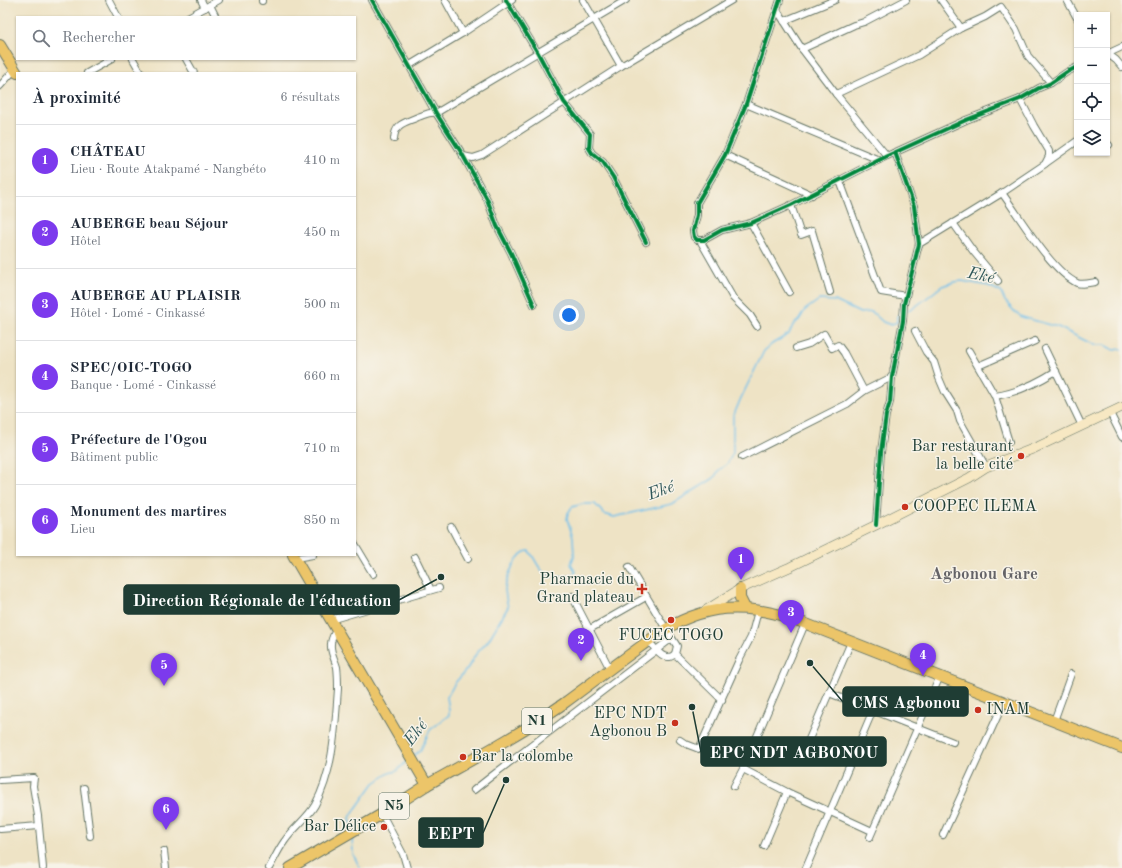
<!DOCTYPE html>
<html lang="fr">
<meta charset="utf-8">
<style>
body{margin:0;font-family:"Old Standard TT",serif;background:#f6f6f7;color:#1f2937}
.controls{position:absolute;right:12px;top:12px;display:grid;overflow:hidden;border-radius:0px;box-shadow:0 1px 3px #0004}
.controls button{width:36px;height:36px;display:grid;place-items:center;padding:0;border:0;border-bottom:1px solid #e0e1e3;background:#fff;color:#1f2937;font:20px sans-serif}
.you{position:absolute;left:569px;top:315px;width:14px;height:14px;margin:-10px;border:3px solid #fff;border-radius:50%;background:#1a73e8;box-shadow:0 0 0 6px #1a73e833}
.badge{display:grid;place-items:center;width:26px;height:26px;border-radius:50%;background:#7c3aed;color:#fff;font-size:13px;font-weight:700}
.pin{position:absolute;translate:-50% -33px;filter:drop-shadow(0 1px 2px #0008)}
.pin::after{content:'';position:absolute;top:21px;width:14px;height:12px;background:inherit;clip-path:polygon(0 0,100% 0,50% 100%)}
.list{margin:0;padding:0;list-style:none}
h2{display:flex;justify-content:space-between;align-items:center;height:52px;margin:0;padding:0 16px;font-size:17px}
h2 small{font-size:13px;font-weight:400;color:#747a83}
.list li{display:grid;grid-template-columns:26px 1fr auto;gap:12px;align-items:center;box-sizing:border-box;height:72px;padding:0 16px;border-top:1px solid #e0e1e3}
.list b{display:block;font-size:15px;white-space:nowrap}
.list p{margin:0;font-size:13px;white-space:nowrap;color:#747a83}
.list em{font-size:13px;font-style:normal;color:#747a83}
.icon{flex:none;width:22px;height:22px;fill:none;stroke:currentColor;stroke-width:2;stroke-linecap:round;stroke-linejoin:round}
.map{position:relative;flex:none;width:1122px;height:868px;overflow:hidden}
.search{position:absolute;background:#fff;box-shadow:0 1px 3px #0004;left:16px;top:16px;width:340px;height:44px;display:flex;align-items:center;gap:10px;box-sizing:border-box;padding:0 14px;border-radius:0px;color:#747a83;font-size:15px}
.panel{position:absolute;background:#fff;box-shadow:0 1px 3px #0004;left:16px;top:72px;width:340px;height:484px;border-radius:0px}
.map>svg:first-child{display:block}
</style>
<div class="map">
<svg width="1122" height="868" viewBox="0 0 1122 868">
<rect width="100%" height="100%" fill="#f7f3e8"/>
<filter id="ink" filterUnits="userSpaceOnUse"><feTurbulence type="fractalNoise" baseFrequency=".025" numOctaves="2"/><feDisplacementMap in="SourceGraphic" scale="8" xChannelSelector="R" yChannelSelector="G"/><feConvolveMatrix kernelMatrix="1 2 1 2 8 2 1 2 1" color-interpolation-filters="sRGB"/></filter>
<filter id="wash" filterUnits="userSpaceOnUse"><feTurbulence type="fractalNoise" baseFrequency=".012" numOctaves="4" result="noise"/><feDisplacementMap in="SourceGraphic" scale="16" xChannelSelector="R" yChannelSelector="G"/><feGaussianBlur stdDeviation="0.9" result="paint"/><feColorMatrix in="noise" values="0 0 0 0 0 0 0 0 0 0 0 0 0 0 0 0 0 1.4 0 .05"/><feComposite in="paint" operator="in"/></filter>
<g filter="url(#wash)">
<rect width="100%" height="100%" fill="#eee3c5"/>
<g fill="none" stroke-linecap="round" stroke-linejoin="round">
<g stroke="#6fc0eb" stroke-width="1.5">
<polyline points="906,311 915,307 942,286 954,282 962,281 989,286 1001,292 1005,301 1015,312 1022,317 1058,327 1094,345 1104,345 1114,350 1122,349"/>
<path d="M414,755L420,751L430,730L449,715V710L447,697L455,683L467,669L476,654L488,641L508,607C507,602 505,594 505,589C506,579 517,550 529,551C540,565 539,578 561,577C567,577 572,576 576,572L571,564L574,556L573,537L567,519L568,513L572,507L583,504H595L604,514L614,517L672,504L714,478L719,470L727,464L733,453V417L741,398L764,351L772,344L789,334L793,325L799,320L805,310L819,300L835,301L860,313L872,312L883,322L891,325L897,322V316L901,313"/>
<polyline points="352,828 350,818 352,814 374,783 389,773 397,771 408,760"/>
<polyline points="352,836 353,854 360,868"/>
</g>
</g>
</g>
<g filter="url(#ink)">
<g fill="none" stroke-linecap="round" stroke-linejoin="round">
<g stroke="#677767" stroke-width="8">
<g id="minor">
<polyline points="109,0 118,17"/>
<polyline points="201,0 205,8"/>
<polyline points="262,0 262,1"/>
<polyline points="372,0 436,113 461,152 487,199 497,226 511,253 534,305"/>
<polyline points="445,0 463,33"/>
<polyline points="506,0 538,53 564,102 590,134 589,148 592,153 603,162 613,177 646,242"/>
<polyline points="583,0 621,66"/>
<polyline points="780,0 746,104 725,155 697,203 697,215 693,231 694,237 697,240 704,240 722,230 751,223 791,205 887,156 966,120 1020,99 1039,88 1051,83 1067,72 1077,67"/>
<polyline points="941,0 961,28"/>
<polyline points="1067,0 1077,18"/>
<polyline points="210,5 216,17"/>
<polyline points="777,10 802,49 836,94 887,156"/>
<polyline points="188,17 219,0"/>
<polyline points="784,21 835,0"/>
<polyline points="802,49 854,25 864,22 906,0"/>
<polyline points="1107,54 1122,47"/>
<polyline points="1108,54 1116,60 1122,67"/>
<polyline points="133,59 141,73"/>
<polyline points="186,59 194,73"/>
<polyline points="410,65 463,33 512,0"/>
<polyline points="87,73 112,59"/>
<polyline points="0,86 15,69"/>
<polyline points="836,94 919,55 961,28 985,17 1001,7 1016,29 1028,56 1051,83"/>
<polyline points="746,104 879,160"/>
<path d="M394,139C395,123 405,123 418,117C425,115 428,112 436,113L626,0"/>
<polyline points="1107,143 1109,145"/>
<polyline points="725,155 812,195"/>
<polyline points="463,156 473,158 482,155 621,66 732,0"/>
<polyline points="1046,163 1077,141"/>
<polyline points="840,181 881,292 906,296"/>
<path d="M1002,193C1020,217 1051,271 1077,283C1082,285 1090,283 1095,282"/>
<polyline points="791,205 801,235 812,231 830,292"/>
<polyline points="751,223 789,292"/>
<polyline points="953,223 973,251 998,281"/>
<polyline points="701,242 733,298 750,315 757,326"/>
<polyline points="919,244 1002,193 1045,164 1049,156 1049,151 1034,126 1020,99"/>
<polyline points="915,331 926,352 934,362 939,378 945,392 957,411 960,421 986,467"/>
<polyline points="796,348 809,344 824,334 832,348 838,345 844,353 864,391"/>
<polyline points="1045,349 1082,426"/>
<polyline points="969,351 995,396 1009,442"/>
<polyline points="978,366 1035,341"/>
<path d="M995,396C1017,393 1037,383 1056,371"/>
<polyline points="1110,413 1122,437"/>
<polyline points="742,457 847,404 864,391 892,377"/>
<polyline points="876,525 881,452 886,415 890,402 892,377 903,321 904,304 919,244 914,206 895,152"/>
<polyline points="451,527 468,559"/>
<polyline points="355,544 373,574"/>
<polyline points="415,557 431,590"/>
<polyline points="295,558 313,555"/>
<polyline points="629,567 666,629"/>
<polyline points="572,596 610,669"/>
<polyline points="330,620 439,588"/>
<polyline points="590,629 646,597"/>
<polyline points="668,632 677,646 675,654 722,700"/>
<path d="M650,643C657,650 665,663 675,654"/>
<polyline points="829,693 953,742"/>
<polyline points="1054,721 1071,674"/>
<polyline points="680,740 686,744 699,749 739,660 751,637 758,611"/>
<polyline points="800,760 851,642"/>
<polyline points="743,769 787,792 872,831"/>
<polyline points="0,780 34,778 33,786 38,816 43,868"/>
<polyline points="734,786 743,769 805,624"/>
<polyline points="84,788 90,836"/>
<polyline points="474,790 493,775 672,638"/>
<polyline points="382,814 403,854 407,868"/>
<polyline points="0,829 39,826"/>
<polyline points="943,835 1004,702"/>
<polyline points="870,837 940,676"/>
<polyline points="764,846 787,792"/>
<polyline points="164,851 166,868"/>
<path d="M269,868C274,860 278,850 284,842C293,828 307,819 315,805C334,770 335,727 338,689C338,682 338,674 337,667C335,660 330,652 331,644C331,639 334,634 336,630"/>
<polyline points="806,868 873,710"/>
</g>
</g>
<g stroke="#677767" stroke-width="10">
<polyline id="secondary" points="703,612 740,589 790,567 876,525 969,478 986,467 1035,448 1122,407"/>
</g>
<g stroke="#677767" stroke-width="12">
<polyline id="primary" points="290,868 382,814 427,785"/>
</g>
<g stroke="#677767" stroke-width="12">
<g id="trunk">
<polyline points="0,45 17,73"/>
<path d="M293,555L427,785C473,759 520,734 563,704C585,688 607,671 629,655C651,639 672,622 699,614C730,604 761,609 791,618L1122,748"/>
<polyline points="740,589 740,598 745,608"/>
</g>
</g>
<use href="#minor" stroke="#fff" stroke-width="6"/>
<use href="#secondary" stroke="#f7e8c3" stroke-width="9"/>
<use href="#primary" stroke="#ecc569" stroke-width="10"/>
<use href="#trunk" stroke="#ecc569" stroke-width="10"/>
<g stroke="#f7f3e8" stroke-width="6">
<g id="cycleway">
<polyline points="372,0 436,113 461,152 487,199 497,226 511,253 534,305"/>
<polyline points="506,0 538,53 564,102 590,134 589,148 592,153 603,162 613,177 646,242"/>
<polyline points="780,0 746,104 725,155 697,203 697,215 693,231 694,237 697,240 704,240 722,230 751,223 791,205 887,156 966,120 1020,99 1039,88 1051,83 1067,72 1077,67"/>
<polyline points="876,525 881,452 886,415 890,402 892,377 903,321 904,304 919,244 914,206 895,152"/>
</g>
</g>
<use href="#cycleway" stroke="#00873e" stroke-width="4"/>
</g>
</g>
<g fill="#c8321e" stroke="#f7f3e8" stroke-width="1.5">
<circle cx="1021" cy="456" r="4"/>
<circle cx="905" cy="507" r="4"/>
<path d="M640 583h4v4h4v4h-4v4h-4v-4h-4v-4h4z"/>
<circle cx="671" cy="620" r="4"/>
<circle cx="978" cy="710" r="4"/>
<circle cx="675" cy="723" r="4"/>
<circle cx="463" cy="757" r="4"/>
<circle cx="384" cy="827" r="4"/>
</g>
<g text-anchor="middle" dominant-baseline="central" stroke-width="3" stroke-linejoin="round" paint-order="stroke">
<g fill="#f7f3e8" stroke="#60746a" stroke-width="1">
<rect x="522" y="708" width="30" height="26" rx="3"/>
<rect x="379" y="793" width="30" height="26" rx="3"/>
</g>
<g font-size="15" font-weight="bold" fill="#1f3d34">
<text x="537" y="721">N1</text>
<text x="394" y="806">N5</text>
</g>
<g font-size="16" fill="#1f3d34" stroke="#f7f3e8" text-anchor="end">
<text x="1013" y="447">Bar restaurant<tspan x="1013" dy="18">la belle cité</tspan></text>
<text x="913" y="507" text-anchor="start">COOPEC ILEMA</text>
<text x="634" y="580">Pharmacie du<tspan x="634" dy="18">Grand plateau</tspan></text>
<text x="671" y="636" text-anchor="middle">FUCEC TOGO</text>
<text x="986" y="710" text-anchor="start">INAM</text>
<text x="667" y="714">EPC NDT<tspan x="667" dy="18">Agbonou B</tspan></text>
<text x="471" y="757" text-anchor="start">Bar la colombe</text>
<text x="376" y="827">Bar Délice</text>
</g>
<g font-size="17" font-style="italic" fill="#2f5759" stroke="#f7f3e8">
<text transform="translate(981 276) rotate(12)">Eké</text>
<text transform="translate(661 491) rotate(-20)">Eké</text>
<text transform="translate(416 733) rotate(-52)">Eké</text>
</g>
<g font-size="17" font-weight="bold" fill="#646367" stroke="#f7f3e8">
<text x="984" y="574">Agbonou Gare</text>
</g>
</g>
<path fill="none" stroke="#1f3d34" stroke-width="1.5" d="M441 577L399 600M810 663L843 702M692 707L701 752M506 780L483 833"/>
<g fill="#1f3d34" stroke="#f7f3e8" stroke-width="1.5">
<circle cx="441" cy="577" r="4"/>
<circle cx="810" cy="663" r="4"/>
<circle cx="692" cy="707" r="4"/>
<circle cx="506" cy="780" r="4"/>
</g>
<g fill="#1f3d34" stroke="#1f3d34" stroke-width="1.5">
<rect x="124" y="585" width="275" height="29" rx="4"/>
<rect x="843" y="687" width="125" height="29" rx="4"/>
<rect x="701" y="737" width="185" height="29" rx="4"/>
<rect x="419" y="818" width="64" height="29" rx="4"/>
</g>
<g font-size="17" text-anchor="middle" font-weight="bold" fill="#fff">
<text x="262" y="606">Direction Régionale de l'éducation</text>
<text x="906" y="708">CMS Agbonou</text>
<text x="794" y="758">EPC NDT AGBONOU</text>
<text x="451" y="839">EEPT</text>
</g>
</svg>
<div class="controls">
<button>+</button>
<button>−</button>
<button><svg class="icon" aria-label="locate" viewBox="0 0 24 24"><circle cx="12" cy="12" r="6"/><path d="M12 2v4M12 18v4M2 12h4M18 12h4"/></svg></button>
<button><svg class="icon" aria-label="layers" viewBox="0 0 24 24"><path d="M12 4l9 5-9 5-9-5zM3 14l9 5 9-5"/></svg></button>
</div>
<div class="you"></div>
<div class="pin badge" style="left:741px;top:580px">1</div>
<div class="pin badge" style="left:581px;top:661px">2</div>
<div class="pin badge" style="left:791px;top:633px">3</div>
<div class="pin badge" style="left:923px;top:676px">4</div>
<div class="pin badge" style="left:164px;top:686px">5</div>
<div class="pin badge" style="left:166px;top:830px">6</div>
<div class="search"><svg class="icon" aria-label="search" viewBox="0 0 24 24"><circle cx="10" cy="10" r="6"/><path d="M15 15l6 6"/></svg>Rechercher</div>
<section class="panel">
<h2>À proximité<small>6 résultats</small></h2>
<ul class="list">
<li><span class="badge">1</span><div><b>CHÂTEAU</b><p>Lieu · Route Atakpamé - Nangbéto</p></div><em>410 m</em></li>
<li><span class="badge">2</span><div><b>AUBERGE beau Séjour</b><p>Hôtel</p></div><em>450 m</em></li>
<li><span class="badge">3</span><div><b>AUBERGE AU PLAISIR</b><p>Hôtel · Lomé - Cinkassé</p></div><em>500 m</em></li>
<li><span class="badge">4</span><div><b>SPEC/OIC-TOGO</b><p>Banque · Lomé - Cinkassé</p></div><em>660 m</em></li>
<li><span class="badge">5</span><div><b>Préfecture de l'Ogou</b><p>Bâtiment public</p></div><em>710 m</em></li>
<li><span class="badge">6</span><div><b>Monument des martires</b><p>Lieu</p></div><em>850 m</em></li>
</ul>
</section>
</div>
